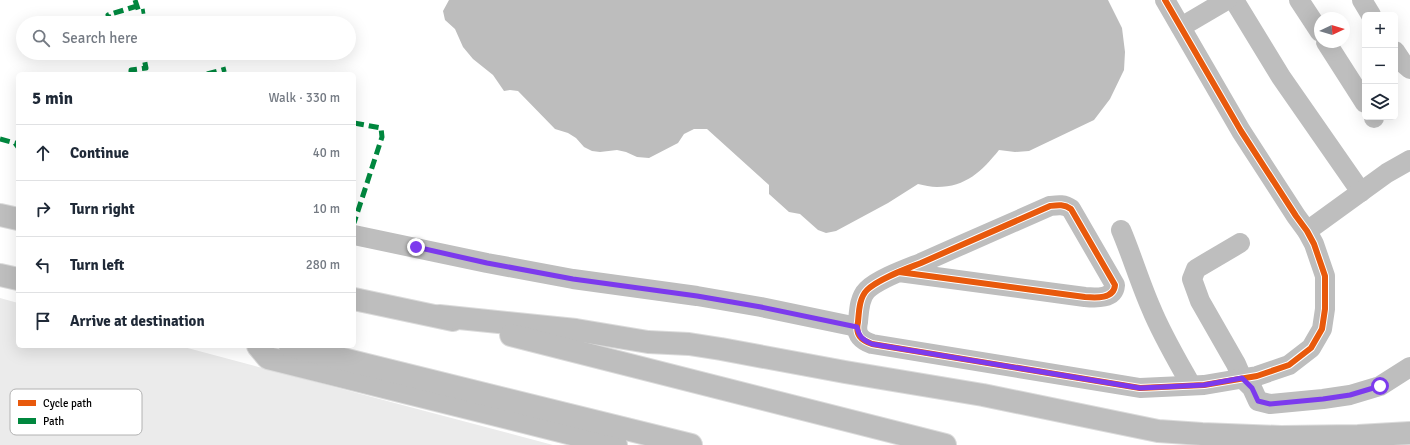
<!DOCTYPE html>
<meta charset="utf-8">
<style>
body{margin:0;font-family:Signika,sans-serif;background:#f6f6f7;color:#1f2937}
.controls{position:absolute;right:12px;top:12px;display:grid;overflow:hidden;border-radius:6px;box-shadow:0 4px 16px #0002}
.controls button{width:36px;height:36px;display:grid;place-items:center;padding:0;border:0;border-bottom:1px solid #e0e1e3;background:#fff;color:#1f2937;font:20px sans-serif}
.compass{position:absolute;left:1314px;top:12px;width:36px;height:36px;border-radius:50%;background:#fff;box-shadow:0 4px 16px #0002;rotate:86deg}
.stop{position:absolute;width:12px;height:12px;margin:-9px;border:3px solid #7c3aed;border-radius:50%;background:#fff}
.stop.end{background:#7c3aed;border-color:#fff;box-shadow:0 1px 4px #0008}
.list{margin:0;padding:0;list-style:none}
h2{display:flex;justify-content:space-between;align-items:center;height:52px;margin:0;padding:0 16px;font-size:17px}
h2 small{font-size:13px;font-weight:400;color:#747a83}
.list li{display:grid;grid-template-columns:26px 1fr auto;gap:12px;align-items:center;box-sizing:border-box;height:56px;padding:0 16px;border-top:1px solid #e0e1e3}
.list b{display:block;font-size:15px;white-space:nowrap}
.list em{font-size:13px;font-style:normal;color:#747a83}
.icon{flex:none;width:22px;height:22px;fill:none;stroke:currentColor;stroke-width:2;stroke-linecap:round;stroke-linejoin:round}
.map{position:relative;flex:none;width:1410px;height:445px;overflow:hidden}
.search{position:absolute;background:#fff;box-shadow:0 4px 16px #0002;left:16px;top:16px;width:340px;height:44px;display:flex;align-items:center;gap:10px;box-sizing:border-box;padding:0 14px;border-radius:22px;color:#747a83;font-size:15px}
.panel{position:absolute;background:#fff;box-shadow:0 4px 16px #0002;left:16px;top:72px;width:340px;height:276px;border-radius:6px}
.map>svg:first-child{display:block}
</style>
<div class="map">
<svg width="1410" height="445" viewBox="0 0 1410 445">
<rect width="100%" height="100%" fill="#fff"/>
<polygon fill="#ebebeb" points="0,298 18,303 18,346 180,346 553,445 0,445"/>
<path fill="#bdbdbd" d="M449,0H1108L1122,28L1125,52L1124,70L1110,99L1094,120L1029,151L1015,152L999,150C982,171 966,187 937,187C931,187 924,185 918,184L888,203L836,231L826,233L818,230L800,214L789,212L769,194V185L707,129H694L684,134L678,143L649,158L637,157L626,152L617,150L600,152L592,151L584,147L576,138L568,133L555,129L518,91L510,90L504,91L493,75L473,59L463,47L455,29L445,20L443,11Z"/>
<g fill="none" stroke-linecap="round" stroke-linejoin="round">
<g stroke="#dbdbdb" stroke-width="24">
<g id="motorway">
<polyline points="0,215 18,219"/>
<polyline points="0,275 18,279"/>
<polyline points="354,299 453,320"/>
<polyline points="439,316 576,330 648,342 689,344 721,349 845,372 983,395 1158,431 1202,434 1281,437 1358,436 1410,433"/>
<polyline points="511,335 945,445"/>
<polyline points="258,346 268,358 616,445"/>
<polyline points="290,346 691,445"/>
</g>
</g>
<g stroke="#bebebe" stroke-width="20">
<polyline points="1234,0 1281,77 1361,192"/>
<polyline points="1299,0 1320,32"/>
<polyline points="1362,0 1371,15"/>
<polyline points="1181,27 1227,0"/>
<polyline points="1326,42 1365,103"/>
<polyline points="1395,51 1403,63 1410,69"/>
<polyline points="1374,117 1374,118"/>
<path d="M1121,230C1132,256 1140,283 1151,308C1162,335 1177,360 1191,385"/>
<polyline points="1307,231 1387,173 1410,160"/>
<polyline points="354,235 487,263 573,279 697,296 761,307 857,327"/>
<polyline points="1240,243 1196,269 1192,279 1200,301 1236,364 1242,378 1252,388 1258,401 1270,404 1323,399 1350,395 1380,386 1410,367"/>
<path d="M899,272L1085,297C1096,298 1114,299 1115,285L1071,209C1064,204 1058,205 1050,206C1006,225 964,244 921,263C906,269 878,279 867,290C859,298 859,312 858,322C855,335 861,340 872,344L1140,388L1204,385L1257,376L1289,365L1311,348L1322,329L1325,309V276L1314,244L1307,231L1296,216L1241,131L1165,0"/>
</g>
<use href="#motorway" stroke="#bebebe" stroke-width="22"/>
<g stroke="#00873e" stroke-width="5" stroke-dasharray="10 5" stroke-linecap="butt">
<polyline points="135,0 139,12 145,11"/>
<polyline points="112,23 108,15 137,6"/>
<polyline points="131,74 131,70 146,68 143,53"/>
<polyline points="207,74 226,69"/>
<polyline points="354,123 381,128 382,137 354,223"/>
<polyline points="0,139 15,143 18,147"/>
</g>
<g stroke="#fff" stroke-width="8">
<path id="cycleway" d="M899,272L1085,297C1096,298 1114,299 1115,285L1071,209C1064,204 1058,205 1050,206C1006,225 964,244 921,263C906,269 878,279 867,290C859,298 859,312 858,322C855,335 861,340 872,344L1140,388L1204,385L1257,376L1289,365L1311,348L1322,329L1325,309V276L1314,244L1307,231L1296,216L1241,131L1165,0"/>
</g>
<use href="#cycleway" stroke="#e8590c" stroke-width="6"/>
</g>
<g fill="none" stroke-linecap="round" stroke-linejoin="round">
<path stroke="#7c3aed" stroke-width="5" d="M416,247L487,263L573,279L697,296L761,307L857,327C859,337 863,340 872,344L1140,388L1204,385L1242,378L1252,388L1258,401L1270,404L1323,399L1350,395L1380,386"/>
</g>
<rect x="10" y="389" width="132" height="46" rx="6" fill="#fff" stroke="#b2b2b2" stroke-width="1"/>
<rect x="18" y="400" width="18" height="6" fill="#e8590c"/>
<rect x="18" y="418" width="18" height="6" fill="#00873e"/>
<g font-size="11" fill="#000">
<text x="43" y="407">Cycle path</text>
<text x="43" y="425">Path</text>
</g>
</svg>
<div class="controls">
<button>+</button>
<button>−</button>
<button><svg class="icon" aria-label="layers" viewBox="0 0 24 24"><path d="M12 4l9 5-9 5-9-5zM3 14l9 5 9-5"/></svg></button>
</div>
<svg class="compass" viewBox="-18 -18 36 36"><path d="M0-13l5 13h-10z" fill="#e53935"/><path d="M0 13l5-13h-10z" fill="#747a83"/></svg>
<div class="stop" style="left:1380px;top:386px"></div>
<div class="stop end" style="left:416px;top:247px"></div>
<div class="search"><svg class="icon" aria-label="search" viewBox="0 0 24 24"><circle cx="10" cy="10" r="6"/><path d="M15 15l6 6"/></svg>Search here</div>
<section class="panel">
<h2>5 min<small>Walk · 330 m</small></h2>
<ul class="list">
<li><svg class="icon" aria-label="ahead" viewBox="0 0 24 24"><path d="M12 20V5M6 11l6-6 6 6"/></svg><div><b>Continue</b></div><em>40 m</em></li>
<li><svg class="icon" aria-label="right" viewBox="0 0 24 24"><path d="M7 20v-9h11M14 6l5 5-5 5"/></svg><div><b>Turn right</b></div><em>10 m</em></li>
<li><svg class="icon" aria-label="left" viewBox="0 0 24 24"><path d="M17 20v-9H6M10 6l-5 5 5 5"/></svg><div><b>Turn left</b></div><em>280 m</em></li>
<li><svg class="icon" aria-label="arrive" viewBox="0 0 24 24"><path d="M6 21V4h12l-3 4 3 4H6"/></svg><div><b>Arrive at destination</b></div></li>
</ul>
</section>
</div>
